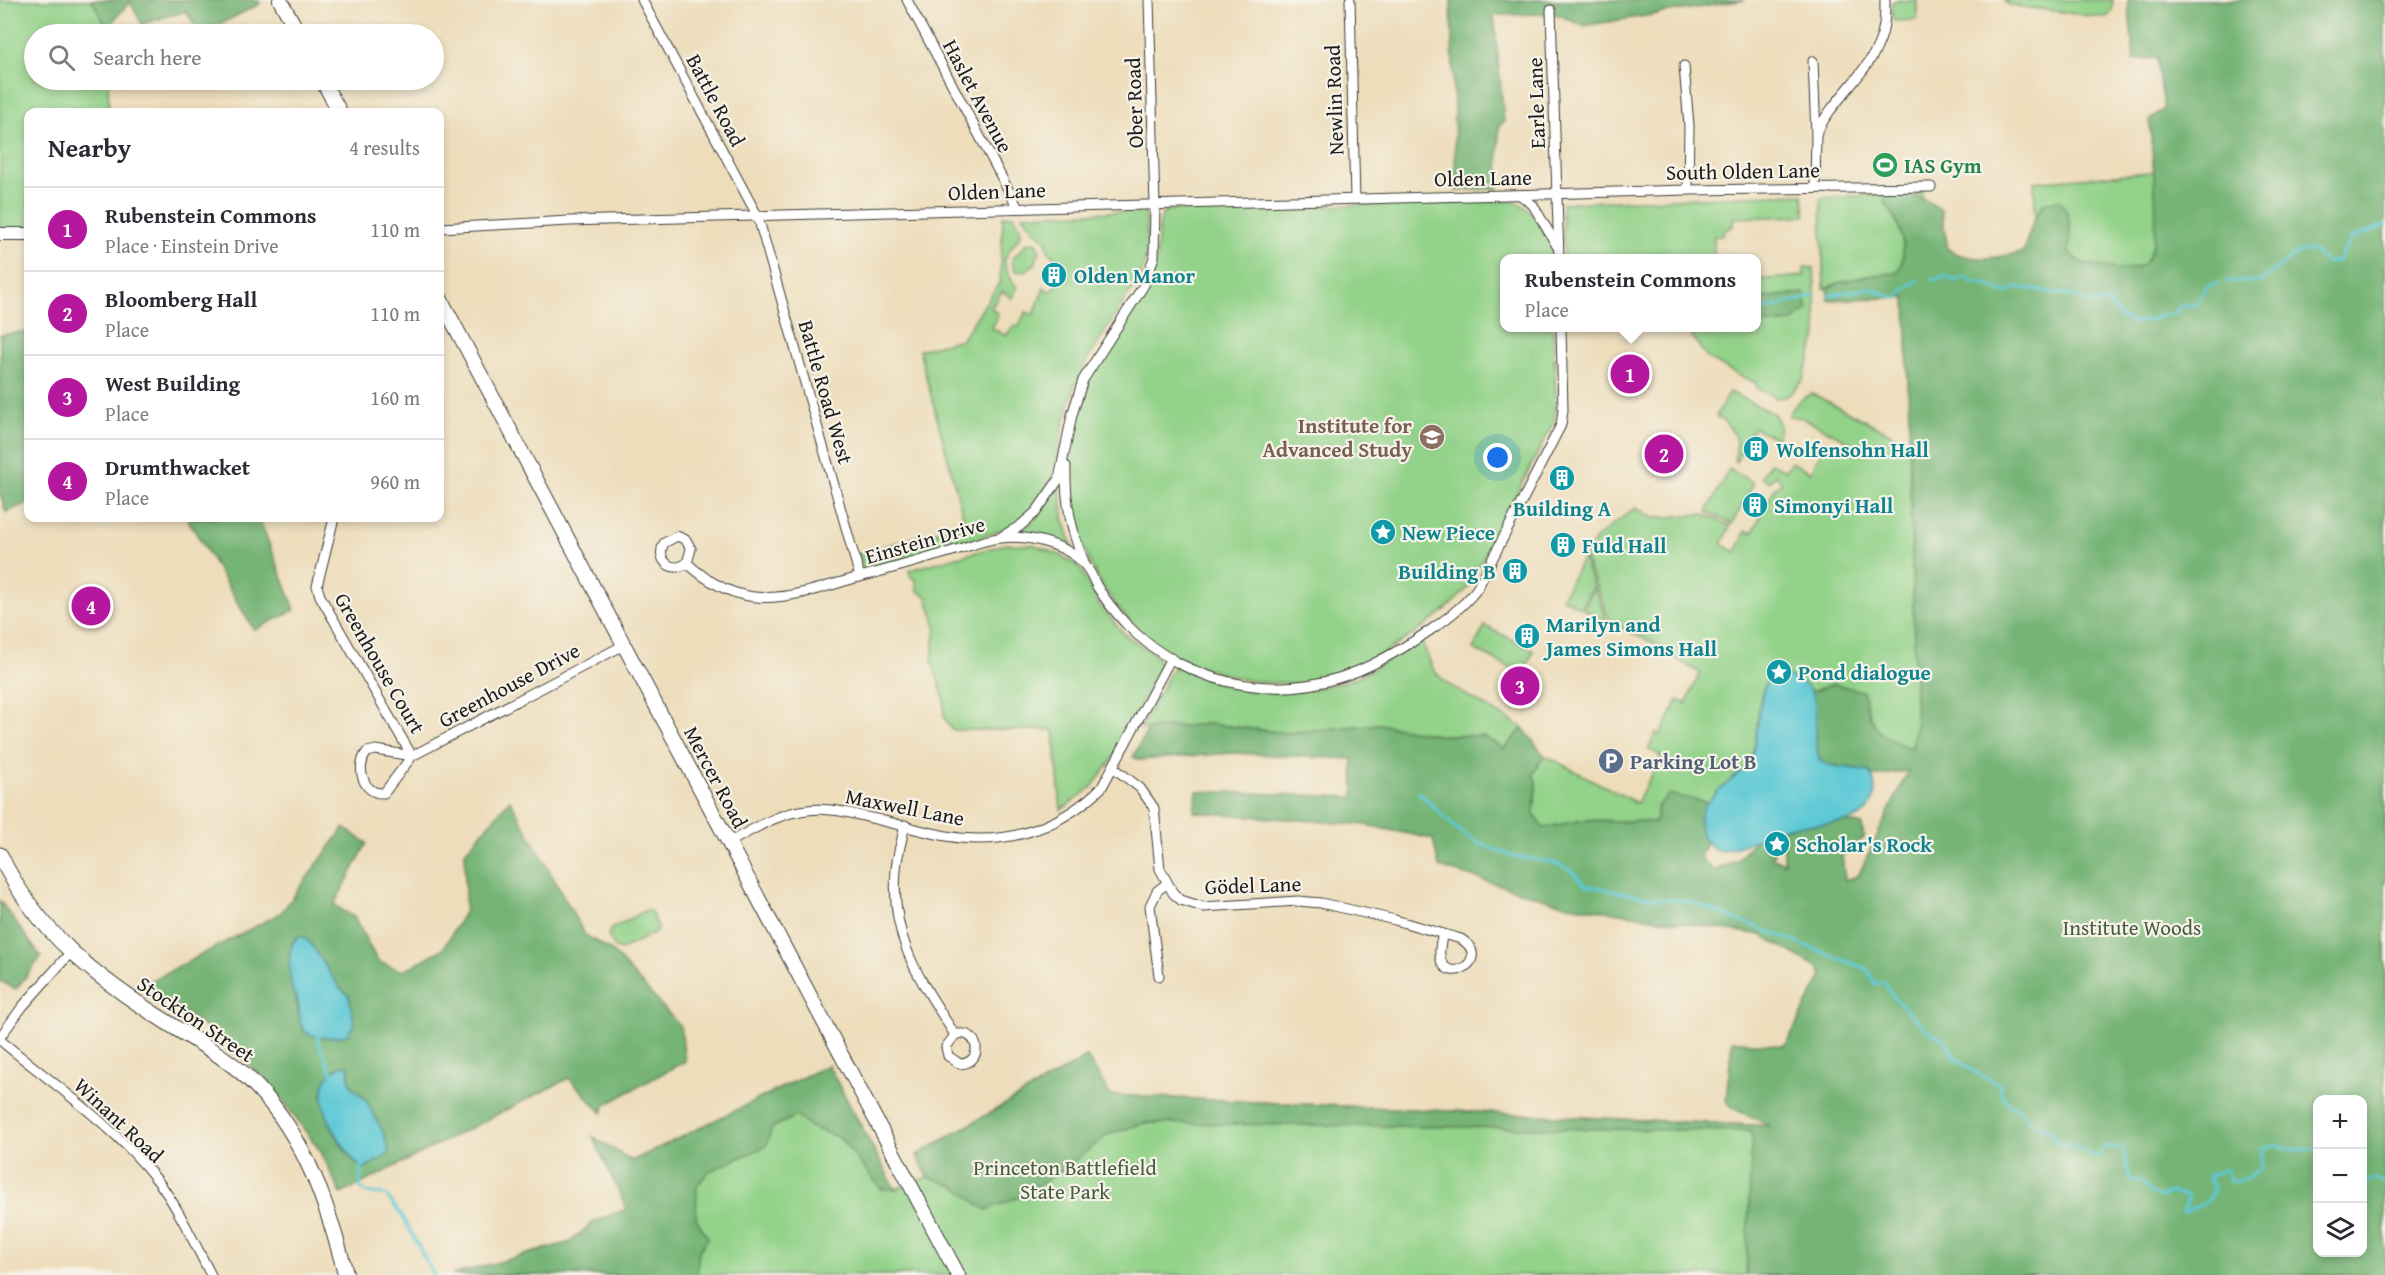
<!DOCTYPE html>
<meta charset="utf-8">
<style>
body{margin:0;font-family:"Gentium Book Plus",serif;background:#f7f7f7;color:#2b2b33}
.controls{position:absolute;right:18px;bottom:18px;display:grid;overflow:hidden;border-radius:12px;box-shadow:0 3px 9px #0003}
.controls button{width:54px;height:54px;display:grid;place-items:center;padding:0;border:0;border-bottom:2px solid #e1e1e2;background:#fff;color:#2b2b33;font:30px sans-serif}
.you{position:absolute;left:1498px;top:458px;width:21px;height:21px;margin:-15px;border:4px solid #fff;border-radius:50%;background:#1a73e8;box-shadow:0 0 0 9px #1a73e833}
.badge{display:grid;place-items:center;width:39px;height:39px;border-radius:50%;background:#b5179e;color:#fff;font-size:20px;font-weight:700}
.pin{position:absolute;translate:-50% -50%;border:3px solid #fff;box-shadow:0 2px 6px #0006}
.popup{position:absolute;left:1500px;top:254px;width:261px;height:78px;box-sizing:border-box;display:grid;place-content:center;border-radius:12px;background:#fff;filter:drop-shadow(0 2px 4px #0005);font-size:20px;white-space:nowrap;color:#7c7c81}
.popup b{font-size:22px;color:#2b2b33}
.popup::after{content:'';position:absolute;left:50%;top:100%;margin-left:-12px;border:12px solid transparent;border-top-color:#fff}
.list{margin:0;padding:0;list-style:none}
h2{display:flex;justify-content:space-between;align-items:center;height:78px;margin:0;padding:0 24px;font-size:26px}
h2 small{font-size:20px;font-weight:400;color:#7c7c81}
.list li{display:grid;grid-template-columns:39px 1fr auto;gap:18px;align-items:center;box-sizing:border-box;height:84px;padding:0 24px;border-top:2px solid #e1e1e2}
.list b{display:block;font-size:22px;white-space:nowrap}
.list p{margin:0;font-size:20px;white-space:nowrap;color:#7c7c81}
.list em{font-size:20px;font-style:normal;color:#7c7c81}
.icon{flex:none;width:33px;height:33px;fill:none;stroke:currentColor;stroke-width:2;stroke-linecap:round;stroke-linejoin:round}
.map{position:relative;flex:none;width:2385px;height:1275px;overflow:hidden}
.search{position:absolute;background:#fff;box-shadow:0 3px 9px #0003;left:24px;top:24px;width:420px;height:66px;display:flex;align-items:center;gap:15px;box-sizing:border-box;padding:0 21px;border-radius:33px;color:#7c7c81;font-size:22px}
.panel{position:absolute;background:#fff;box-shadow:0 3px 9px #0003;left:24px;top:108px;width:420px;height:414px;border-radius:12px}
.map>svg:first-child{display:block}
</style>
<div class="map">
<svg width="2385" height="1275" viewBox="0 0 2385 1275">
<rect width="100%" height="100%" fill="#f7f3e8"/>
<filter id="ink" filterUnits="userSpaceOnUse"><feTurbulence type="fractalNoise" baseFrequency=".0167" numOctaves="2"/><feDisplacementMap in="SourceGraphic" scale="12" xChannelSelector="R" yChannelSelector="G"/><feConvolveMatrix kernelMatrix="1 2 1 2 8 2 1 2 1" color-interpolation-filters="sRGB"/></filter>
<filter id="wash" filterUnits="userSpaceOnUse"><feTurbulence type="fractalNoise" baseFrequency=".008" numOctaves="4" result="noise"/><feDisplacementMap in="SourceGraphic" scale="24" xChannelSelector="R" yChannelSelector="G"/><feGaussianBlur stdDeviation="1.35" result="paint"/><feColorMatrix in="noise" values="0 0 0 0 0 0 0 0 0 0 0 0 0 0 0 0 0 1.4 0 .05"/><feComposite in="paint" operator="in"/></filter>
<g filter="url(#wash)">
<rect width="100%" height="100%" fill="#edddbb"/>
<g fill="#92d289" stroke="#577752" stroke-width="1.5" fill-rule="evenodd">
<polygon points="0,0 92,0 107,28 107,34 34,34 34,80 108,80 109,112 28,112 28,236 0,236"/>
<polygon points="1897,0 1917,1 1917,20 1893,21 1892,2"/>
<polygon points="2004,0 2113,0 2111,13 2105,18 2009,5"/>
<path d="M2385,152V1275H452L571,1242L593,1222L627,1209L593,1137L632,1161L828,1065L895,1189L928,1177L917,1155L1087,1057L1110,1095L1772,1126L1929,765L1917,187H1922L1925,290L2037,261L2034,182ZM2318,1100H2362V1252H2318Z"/>
<polygon points="1803,194 1805,216 1733,218 1733,226 1725,230 1722,236 1714,236 1714,258 1564,258 1562,203"/>
<path d="M1885,194V204C1900,217 1911,258 1896,274H1884L1838,283L1824,289L1821,198Z"/>
<path d="M1513,201C1534,208 1553,237 1553,258H1504V328H1553L1556,398L1554,422L1468,587C1437,623 1371,666 1324,678C1287,688 1245,683 1209,669C1198,665 1186,662 1175,656C1110,619 1070,546 1069,472C1069,440 1075,404 1090,375C1108,342 1135,314 1151,280C1161,258 1154,234 1163,213L1168,210Z"/>
<path d="M1145,211L1148,246L1142,273L1086,362L1075,384L1060,438L1058,467L1035,507L1020,521L994,533L874,569L862,567L858,554L965,523L919,350L962,339L1000,282L1003,216L1014,215L1020,227L1021,235C1002,259 999,262 1017,288L1012,298L1002,291L991,308L998,314L992,328L1006,336L1014,325L1018,327L1026,312L1034,315L1044,287L1051,292L1069,269L1049,252L1046,241L1034,230L1023,215Z"/>
<polygon points="1032,242 1036,243 1040,250 1035,264 1024,272 1016,271 1013,268 1012,259 1026,244"/>
<polygon points="1804,267 1814,268 1817,335 1803,380 1788,396 1777,398 1756,388 1756,383 1738,375 1707,358 1688,330 1690,328 1756,328 1756,325 1793,322 1804,293 1759,298 1756,296 1756,280 1804,276"/>
<path d="M1730,392L1774,414L1780,425L1777,439L1754,427L1736,462L1734,460C1740,440 1734,427 1716,416Z"/>
<path d="M1813,394L1909,443L1916,725L1912,749L1883,738L1868,713L1862,691L1834,684L1811,692C1800,678 1790,676 1773,675C1754,689 1760,734 1752,755C1745,776 1721,786 1708,803L1698,800L1658,805L1656,822L1584,820L1543,828L1534,814L1536,782L1533,774L1544,755L1637,803L1661,756L1648,749L1656,733L1660,735L1678,700L1686,704L1700,673L1666,653V649L1611,623L1585,559L1596,538L1635,508L1654,518L1703,514L1730,526L1722,545L1736,552L1746,531L1752,533L1775,488L1782,482L1776,475L1769,482L1761,477L1770,463L1786,470L1791,462L1811,472L1826,442L1845,451L1850,442L1803,418L1789,416C1792,406 1803,396 1813,394Z"/>
<polygon points="1729,469 1754,483 1732,524 1707,512"/>
<polygon points="1058,487 1061,489 1063,517 1072,546 1071,549 1018,532 1037,518"/>
<polygon points="1006,544 1035,545 1062,556 1080,568 1100,606 1125,635 1156,655 1161,665 1112,760 1092,787 1061,810 1054,730 952,730 944,717 944,699 932,661 936,626 927,597 917,590 916,580 911,577 909,570"/>
<polygon points="1583,558 1593,585 1581,608 1562,598"/>
<polygon points="1594,587 1608,623 1583,609"/>
<polygon points="1485,626 1534,651 1522,674 1473,649"/>
<path d="M1421,640L1434,671L1449,685L1523,728L1504,749L1483,736L1437,735L1379,724L1287,733L1210,724L1140,729L1174,666C1228,689 1268,702 1326,686C1336,684 1348,682 1357,677C1379,667 1400,652 1421,640Z"/>
<polygon points="646,910 651,912 658,927 657,931 621,950 615,948 608,935 611,929"/>
</g>
<g fill="#75b475" stroke="#486848" stroke-width="1.5" fill-rule="evenodd">
<polygon points="92,0 258,0 260,4 200,34 186,11 142,24 130,2 107,28"/>
<polygon points="1451,0 1745,0 1583,26 1557,14 1494,15 1504,122 1499,126 1498,189 1456,191"/>
<path d="M2128,0H2385V1275H1746L1752,1131L1144,1123L1107,1135L1067,1167L1022,1196L986,1210L956,1187L928,1177L917,1155L1087,1057L1110,1095L1770,1126L1732,1108L1726,1101L1732,1041L1785,1046L1822,976L1819,968L1761,935L1562,904L1439,867L1433,839L1366,825L1194,812L1197,791L1354,797L1353,759L1233,753L1140,760L1133,757L1148,729L1210,724L1287,733L1379,724L1437,735L1483,736L1504,749L1523,728L1544,755L1533,774L1536,782L1534,814L1543,828L1584,820L1655,822L1658,805L1669,794L1708,803C1702,813 1698,831 1706,842L1700,857L1714,871L1737,860L1758,837L1771,839L1775,846L1773,858L1784,863V849L1774,831C1798,824 1839,817 1862,825L1864,838L1842,856L1845,880L1858,876L1908,771L1873,777L1869,771L1829,765L1820,761C1812,739 1818,715 1811,692L1834,684L1863,691C1871,726 1877,738 1912,748L1916,725L1906,297L1828,300V288C1848,278 1874,274 1896,273C1911,258 1900,217 1885,204V194C1907,193 1924,196 1941,210L1948,249C1969,263 1999,258 2023,252L2034,219L2044,203L2059,200C2073,214 2070,234 2069,253C2083,267 2097,265 2116,269C2126,270 2139,269 2146,261C2165,238 2150,151 2150,119L2164,109L2157,58L2134,60ZM2318,1100H2362V1252H2318Z"/>
<polygon points="1804,293 1808,309 1792,322 1756,325 1756,296 1759,298"/>
<polygon points="28,331 28,503 6,512 0,494 0,335"/>
<polygon points="187,518 259,518 295,610 254,630"/>
<path d="M510,800L585,935L612,951L681,1027L685,1061L605,1105L602,1113L569,1078L341,1194L321,1152L274,1089L224,1040L143,985L281,913L344,828L367,843L334,905L354,917L378,962L403,971L443,949L465,911V852ZM291,969L340,988L349,996L348,1035L324,1037L305,1032C298,1019 293,984 291,969ZM349,1069V1079L352,1087L366,1100L383,1132L364,1169C343,1156 325,1118 322,1094Z"/>
<polygon points="0,901 41,957 16,989 0,981"/>
<polygon points="828,1065 895,1189 881,1189 840,1138 811,1127 796,1116 772,1128 766,1146 708,1172 697,1186 696,1218 708,1238 699,1251 697,1275 452,1275 571,1242 593,1222 627,1209 593,1137 632,1161"/>
</g>
<g fill="#5dc9d5" stroke="#3c7278" stroke-width="1.5">
<path d="M1773,675C1837,679 1806,722 1820,761L1829,765L1869,771C1874,779 1876,788 1874,797C1866,833 1812,820 1785,828C1771,832 1732,852 1721,851C1711,849 1702,839 1700,829C1694,798 1736,783 1749,762C1760,744 1756,684 1773,675Z"/>
<path d="M299,936L305,938L311,944L340,988L349,996L355,1027L351,1028L348,1035C336,1037 318,1040 307,1033C298,1028 300,1011 298,1002C297,997 293,994 292,989C290,974 285,945 299,936Z"/>
<path d="M348,1064L349,1079L352,1087L366,1100L383,1132L389,1151L386,1156L363,1169C354,1163 349,1154 343,1145C326,1119 305,1076 348,1064Z"/>
</g>
<g fill="none" stroke-linecap="round" stroke-linejoin="round">
<g stroke="#5dc9d5" stroke-width="3">
<polyline points="1931,278 1934,280 1944,276 1955,281 1966,276 1974,283 1986,284 2005,293 2018,287 2070,295 2090,303 2109,303 2122,318 2136,323 2174,313 2182,306 2196,305 2206,287 2218,283"/>
<polyline points="2226,281 2260,282 2298,252 2313,250 2327,263 2338,261 2351,239 2385,225"/>
<polyline points="1830,295 1870,288 1891,297 1899,298 1903,290 1918,280"/>
<polyline points="1756,308 1761,310 1814,296"/>
<path d="M1418,792C1433,805 1455,830 1471,839C1480,845 1513,857 1524,858C1551,862 1566,861 1585,885L1650,898L1688,901L1867,969L1875,984L1884,982L1890,993L1926,1029L1945,1041L1955,1058L1976,1073L2001,1085L2000,1092L2010,1106C2023,1107 2024,1118 2034,1124C2040,1127 2047,1128 2053,1132V1140C2060,1145 2066,1144 2074,1146C2083,1149 2088,1155 2098,1157L2105,1146L2124,1149L2126,1164L2131,1181L2142,1182L2150,1192L2161,1197L2170,1193L2189,1196L2183,1213L2207,1202L2214,1191L2208,1176L2226,1169L2230,1182L2250,1177L2261,1169L2262,1148L2277,1144C2289,1151 2303,1151 2318,1148"/>
<polyline points="318,1034 318,1041 333,1076"/>
<polyline points="362,1167 360,1176 360,1187 366,1192 386,1195 402,1216 434,1275"/>
<polyline points="2362,1183 2375,1179 2382,1183 2385,1182"/>
</g>
</g>
</g>
<g filter="url(#ink)">
<g fill="none" stroke-linecap="round" stroke-linejoin="round">
<g stroke="#3b3934" stroke-width="11">
<g id="minor">
<polyline points="642,0 758,217 860,577"/>
<polyline points="907,0 1018,208"/>
<polyline points="1350,0 1355,199"/>
<polyline points="1551,10 1559,258"/>
<polyline points="1813,61 1816,135 1815,188"/>
<polyline points="1684,66 1689,126 1688,190"/>
<path d="M1816,135C1832,96 1879,68 1884,24C1885,16 1885,8 1885,0"/>
<polyline points="1520,195 1533,205 1557,246"/>
<polyline points="440,228 569,221 1688,190 1931,187"/>
<path d="M1066,466C1065,500 1071,533 1085,564"/>
<polyline points="334,518 317,586 320,596 412,756"/>
<polyline points="1001,537 1020,526 1036,512 1059,479 1072,415 1083,380 1144,285 1154,257 1155,205 1149,0"/>
<path d="M687,563C672,574 655,560 664,543L677,536L686,540L691,549L687,563C744,615 786,598 852,579C887,570 922,560 956,550C970,546 986,539 1000,538C1028,535 1070,544 1087,568C1092,574 1094,582 1098,588C1106,601 1116,613 1126,624C1190,690 1291,706 1373,664C1403,649 1460,615 1478,587L1561,425L1563,410L1561,328"/>
<path d="M412,756L376,750L367,752C355,767 363,795 384,793L412,756L624,645"/>
<path d="M1114,768L1140,788L1154,808L1160,869L1173,893L1181,900L1203,907L1298,901L1321,903L1395,920L1461,939C1500,964 1424,997 1443,934"/>
<path d="M905,825C902,840 897,855 896,870C890,940 920,979 955,1035L946,1047L948,1056L960,1064C985,1063 979,1027 955,1035"/>
<path d="M728,843C754,829 778,813 807,810C828,807 851,813 871,818C900,824 931,835 960,838C1014,844 1064,825 1102,787L1171,658"/>
<polyline points="1159,976 1150,906 1157,891 1166,884"/>
<polyline points="0,1037 23,1006 71,952"/>
<path d="M0,1040C53,1084 114,1125 157,1180C179,1208 194,1243 211,1275"/>
</g>
</g>
<g stroke="#3b3934" stroke-width="14">
<polyline id="tertiary" points="0,234 28,234"/>
</g>
<g stroke="#3b3934" stroke-width="16">
<g id="secondary">
<polyline points="280,0 299,34"/>
<polyline points="322,80 340,112"/>
<polyline points="440,298 958,1275"/>
</g>
</g>
<g stroke="#3b3934" stroke-width="17">
<path id="trunk" d="M0,855C36,932 98,979 168,1023C199,1043 232,1060 257,1087C307,1140 328,1207 346,1275"/>
</g>
<use href="#minor" stroke="#fff" stroke-width="9"/>
<use href="#tertiary" stroke="#fff" stroke-width="12"/>
<use href="#secondary" stroke="#fff" stroke-width="14"/>
<use href="#trunk" stroke="#fff" stroke-width="15"/>
</g>
</g>
<defs>
<g id="stadium-disc" transform="scale(1.35)"><circle r="9.5" fill="#2e9e5b" stroke="#f7f3e8"/><path d="M0-5a6.5 5 0 1 0 0 10a6.5 5 0 1 0 0-10ZM-3.5-1.8h7v3.6h-7Z" fill="#fff"/></g>
<g id="building-disc" transform="scale(1.35)"><circle r="9.5" fill="#0f9aa8" stroke="#f7f3e8"/><path d="M-4-6H4V6H1V3H-1V6H-4ZM-2.5-4.3h1.7v1.8h-1.7ZM.8-4.3h1.7v1.8H.8ZM-2.5-1h1.7V.8h-1.7ZM.8-1h1.7V.8H.8Z" fill="#fff"/></g>
<g id="university-disc" transform="scale(1.35)"><circle r="9.5" fill="#8d6e63" stroke="#f7f3e8"/><path d="M0-5L7-2L0 1L-7-2ZM-4 1L0 2.5L4 1V4Q0 6-4 4Z" fill="#fff"/></g>
<g id="sight-disc" transform="scale(1.35)"><circle r="9.5" fill="#0f9aa8" stroke="#f7f3e8"/><path d="M0-6L1.8-2.2L6-1.7L2.9 1.2L3.7 5.4L0 3.3L-3.7 5.4L-2.9 1.2L-6-1.7L-1.8-2.2Z" fill="#fff"/></g>
<g id="parking-disc" transform="scale(1.35)"><circle r="9.5" fill="#5c6f8a" stroke="#f7f3e8"/><path d="M-3.5-5.5H1a3.5 3.5 0 0 1 0 7H-1V5.5H-3.5ZM-1-3.4V-.6H.8a1.4 1.4 0 0 0 0-2.8Z" fill="#fff"/></g>
</defs>
<g fill-rule="evenodd">
<use href="#stadium-disc" x="1885" y="165"/>
<use href="#building-disc" x="1054" y="275"/>
<use href="#university-disc" x="1432" y="437"/>
<use href="#building-disc" x="1756" y="449"/>
<use href="#building-disc" x="1562" y="478"/>
<use href="#building-disc" x="1755" y="505"/>
<use href="#sight-disc" x="1383" y="532"/>
<use href="#building-disc" x="1563" y="545"/>
<use href="#building-disc" x="1515" y="571"/>
<use href="#building-disc" x="1527" y="636"/>
<use href="#sight-disc" x="1779" y="672"/>
<use href="#parking-disc" x="1611" y="761"/>
<use href="#sight-disc" x="1777" y="844"/>
</g>
<g text-anchor="middle" dominant-baseline="central" stroke-width="4.5" stroke-linejoin="round" paint-order="stroke">
<g font-size="21" fill="#1c1c1c" stroke="#f7f3e8">
<text transform="translate(978 96) rotate(62)">Haslet Avenue</text>
<text transform="translate(716 100) rotate(62)">Battle Road</text>
<text transform="translate(1334 100) rotate(-92)">Newlin Road</text>
<text transform="translate(1134 103) rotate(-92)">Ober Road</text>
<text transform="translate(1536 103) rotate(-92)">Earle Lane</text>
<text transform="translate(1743 171) rotate(-1)">South Olden Lane</text>
<text transform="translate(1483 178) rotate(-1)">Olden Lane</text>
<text transform="translate(997 191) rotate(-2)">Olden Lane</text>
<text transform="translate(826 392) rotate(74)">Battle Road West</text>
<text transform="translate(925 540) rotate(-16)">Einstein Drive</text>
<text transform="translate(380 663) rotate(60)">Greenhouse Court</text>
<text transform="translate(509 685) rotate(-28)">Greenhouse Drive</text>
<text transform="translate(716 777) rotate(62)">Mercer Road</text>
<text transform="translate(905 807) rotate(11)">Maxwell Lane</text>
<text transform="translate(1253 885) rotate(-2)">Gödel Lane</text>
<text transform="translate(196 1019) rotate(34)">Stockton Street</text>
<text transform="translate(119 1120) rotate(43)">Winant Road</text>
</g>
<g font-size="21" font-weight="bold" fill="#27864d" stroke="#f7f3e8" text-anchor="start">
<text x="1904" y="165">IAS Gym</text>
</g>
<g font-size="21" font-weight="bold" fill="#0d838f" stroke="#f7f3e8" text-anchor="start">
<text x="1074" y="275">Olden Manor</text>
<text x="1776" y="449">Wolfensohn Hall</text>
<text x="1774" y="505">Simonyi Hall</text>
<text x="1562" y="508" text-anchor="middle">Building A</text>
<text x="1402" y="532">New Piece</text>
<text x="1582" y="545">Fuld Hall</text>
<text x="1496" y="571" text-anchor="end">Building B</text>
<text x="1546" y="624">Marilyn and<tspan x="1546" dy="24">James Simons Hall</tspan></text>
<text x="1798" y="672">Pond dialogue</text>
<text x="1796" y="844">Scholar's Rock</text>
</g>
<g font-size="21" font-weight="bold" fill="#785e54" stroke="#f7f3e8" text-anchor="end">
<text x="1412" y="425">Institute for<tspan x="1412" dy="24">Advanced Study</tspan></text>
</g>
<g font-size="21" font-weight="bold" fill="#4e5e75" stroke="#f7f3e8" text-anchor="start">
<text x="1630" y="761">Parking Lot B</text>
</g>
<g font-size="21" fill="#455c42" stroke="#f7f3e8">
<text x="2132" y="927">Institute Woods</text>
<text x="1065" y="1167">Princeton Battlefield<tspan x="1065" dy="24">State Park</tspan></text>
</g>
</g>
</svg>
<div class="controls">
<button>+</button>
<button>−</button>
<button><svg class="icon" aria-label="layers" viewBox="0 0 24 24"><path d="M12 4l9 5-9 5-9-5zM3 14l9 5 9-5"/></svg></button>
</div>
<div class="you"></div>
<div class="pin badge" style="left:1630px;top:374px">1</div>
<div class="popup"><b>Rubenstein Commons</b>Place</div>
<div class="pin badge" style="left:1664px;top:454px">2</div>
<div class="pin badge" style="left:1520px;top:686px">3</div>
<div class="pin badge" style="left:91px;top:606px">4</div>
<div class="search"><svg class="icon" aria-label="search" viewBox="0 0 24 24"><circle cx="10" cy="10" r="6"/><path d="M15 15l6 6"/></svg>Search here</div>
<section class="panel">
<h2>Nearby<small>4 results</small></h2>
<ul class="list">
<li><span class="badge">1</span><div><b>Rubenstein Commons</b><p>Place · Einstein Drive</p></div><em>110 m</em></li>
<li><span class="badge">2</span><div><b>Bloomberg Hall</b><p>Place</p></div><em>110 m</em></li>
<li><span class="badge">3</span><div><b>West Building</b><p>Place</p></div><em>160 m</em></li>
<li><span class="badge">4</span><div><b>Drumthwacket</b><p>Place</p></div><em>960 m</em></li>
</ul>
</section>
</div>
